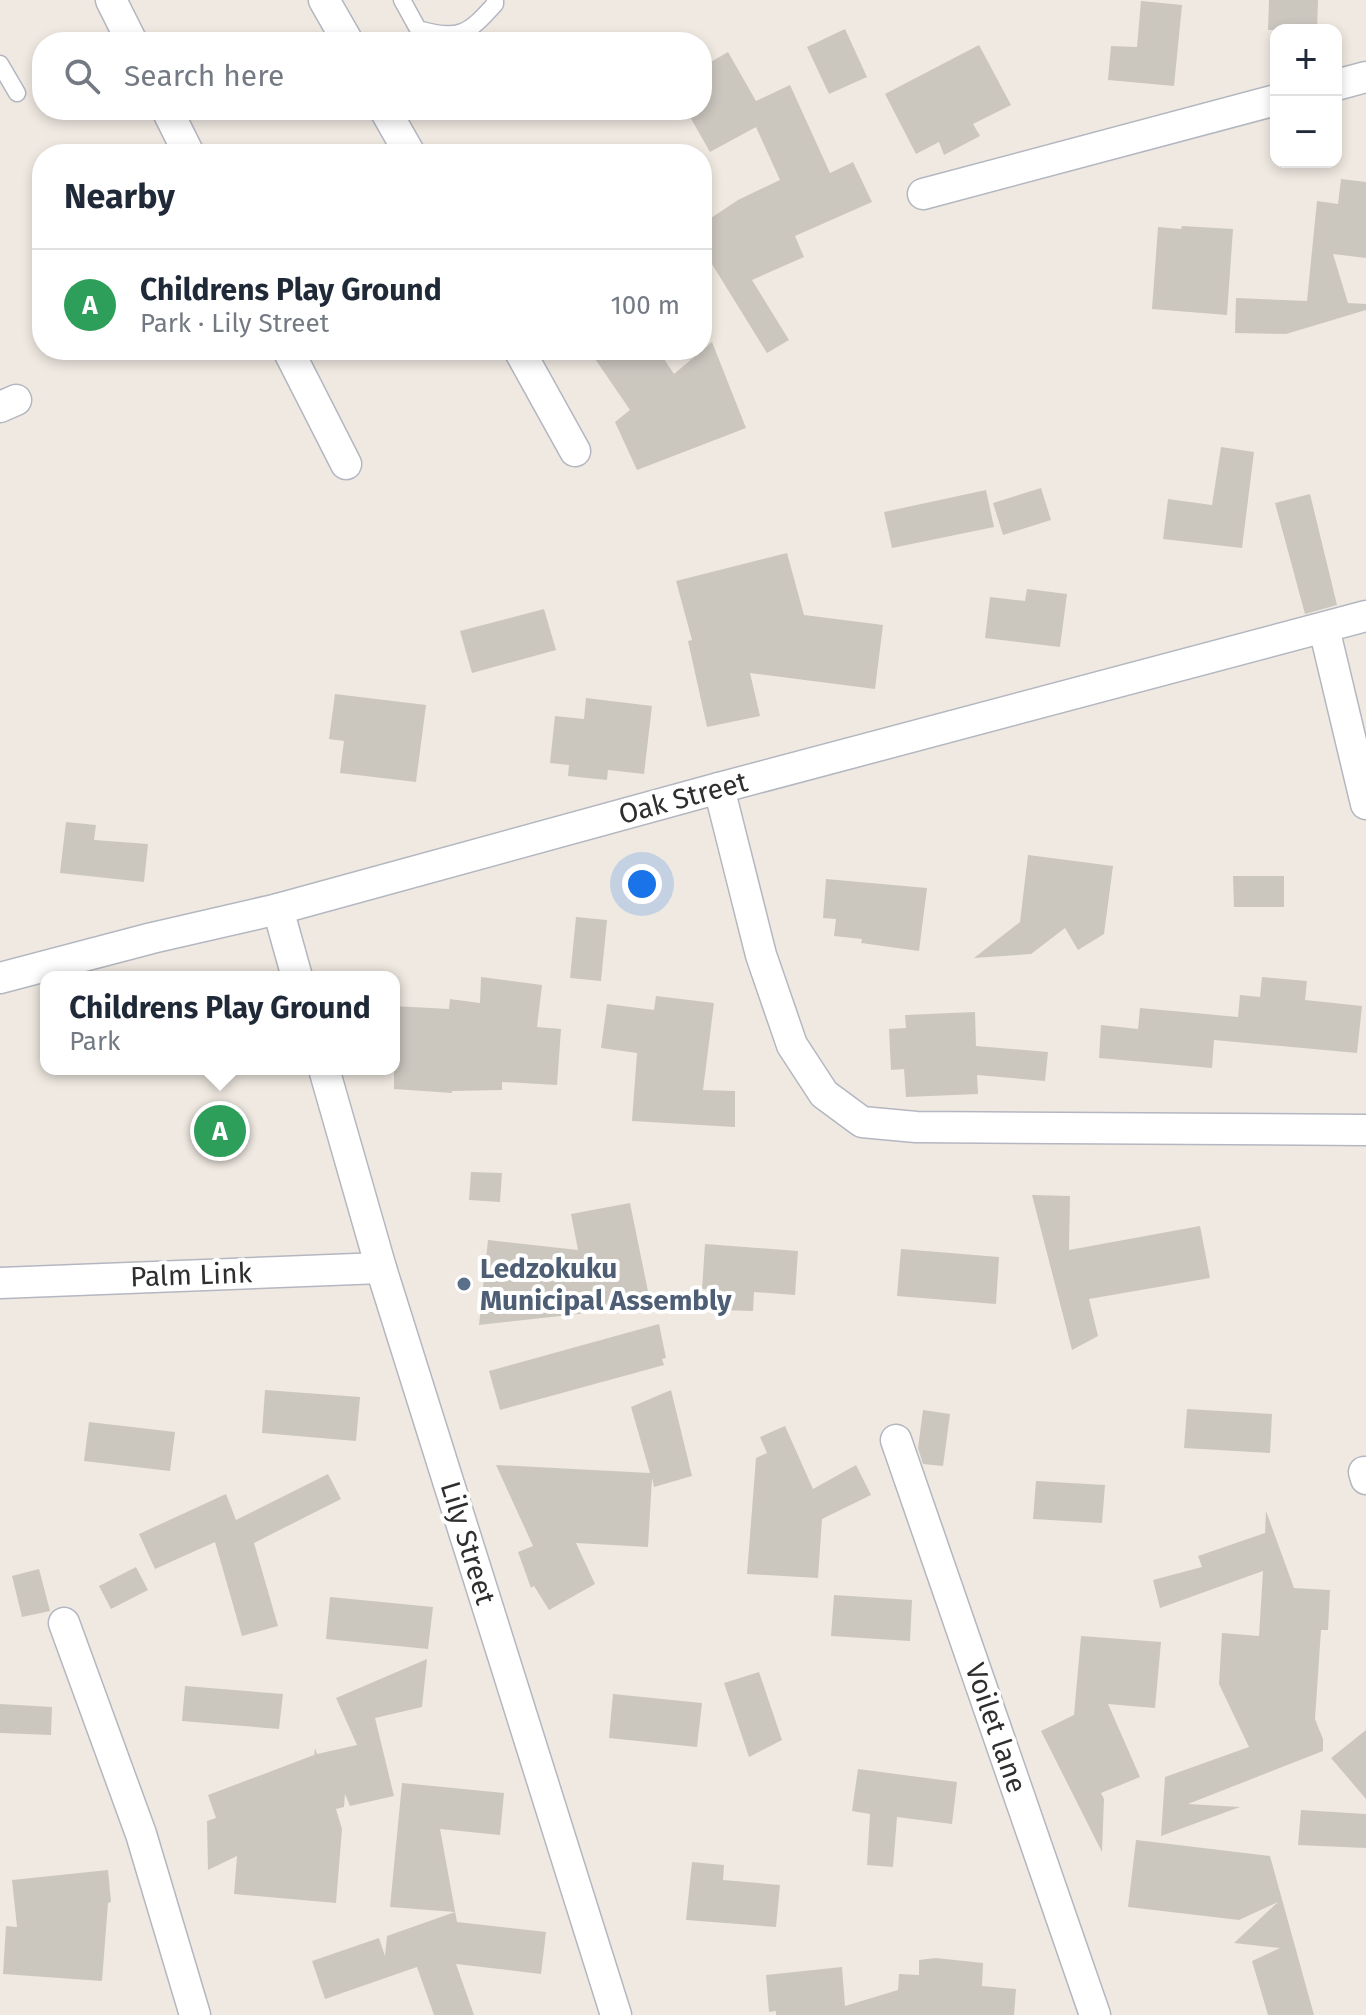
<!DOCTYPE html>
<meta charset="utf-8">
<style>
body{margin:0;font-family:"Fira Sans",sans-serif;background:#f2f2f3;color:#1f2937}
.controls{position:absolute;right:24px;top:24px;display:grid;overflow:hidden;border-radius:16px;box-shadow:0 4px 12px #0003}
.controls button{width:72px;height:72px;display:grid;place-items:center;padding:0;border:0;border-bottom:2px solid #e0e1e3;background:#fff;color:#1f2937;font:40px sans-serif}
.you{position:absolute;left:642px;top:884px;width:28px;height:28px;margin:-20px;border:6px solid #fff;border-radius:50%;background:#1a73e8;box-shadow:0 0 0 12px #1a73e833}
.badge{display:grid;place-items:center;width:52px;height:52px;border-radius:50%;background:#4264fb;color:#fff;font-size:26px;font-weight:700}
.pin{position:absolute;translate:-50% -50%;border:4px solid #fff;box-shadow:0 2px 8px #0006}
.popup{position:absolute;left:40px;top:971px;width:360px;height:104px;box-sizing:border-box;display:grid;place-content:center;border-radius:16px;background:#fff;filter:drop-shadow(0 2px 6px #0005);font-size:26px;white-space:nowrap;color:#747a83}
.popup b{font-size:30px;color:#1f2937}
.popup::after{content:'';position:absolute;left:50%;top:100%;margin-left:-16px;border:16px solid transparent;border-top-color:#fff}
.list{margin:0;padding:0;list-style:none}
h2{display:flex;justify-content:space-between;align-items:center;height:104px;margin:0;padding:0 32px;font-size:34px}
h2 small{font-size:26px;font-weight:400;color:#747a83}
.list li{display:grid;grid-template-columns:52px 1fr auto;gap:24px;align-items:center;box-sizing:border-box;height:112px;padding:0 32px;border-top:2px solid #e0e1e3}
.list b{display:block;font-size:30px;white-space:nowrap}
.list p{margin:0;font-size:26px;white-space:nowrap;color:#747a83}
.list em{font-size:26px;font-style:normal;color:#747a83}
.icon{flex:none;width:44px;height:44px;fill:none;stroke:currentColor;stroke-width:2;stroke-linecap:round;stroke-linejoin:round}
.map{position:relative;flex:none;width:1366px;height:2015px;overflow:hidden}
.search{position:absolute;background:#fff;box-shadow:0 4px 12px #0003;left:32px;top:32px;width:680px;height:88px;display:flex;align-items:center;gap:20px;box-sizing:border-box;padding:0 28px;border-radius:32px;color:#747a83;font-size:30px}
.panel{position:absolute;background:#fff;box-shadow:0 4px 12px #0003;left:32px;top:144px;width:680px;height:216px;border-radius:32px}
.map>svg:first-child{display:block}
</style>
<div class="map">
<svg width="1366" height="2015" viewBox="0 0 1366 2015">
<rect width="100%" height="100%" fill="#efe9e1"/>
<g fill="#cbc7bf">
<polygon points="1269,0 1318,0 1317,30 1268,30"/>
<polygon points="1141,1 1182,5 1174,86 1108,80 1111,46 1137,47"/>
<polygon points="845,29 867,77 829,94 807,47"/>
<polygon points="979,45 1011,105 973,124 980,136 944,155 939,142 916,154 885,94"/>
<polygon points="728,52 756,101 790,85 830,173 853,162 872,202 795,236 804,257 752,280 789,340 767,353 702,248 702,224 738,200 780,180 756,127 710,152 686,110 702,110 702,67"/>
<polygon points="1341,179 1366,182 1366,258 1333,254 1348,303 1366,304 1366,310 1286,334 1235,333 1236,298 1307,301 1317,201 1338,204"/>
<polygon points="1182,226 1233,229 1227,315 1152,309 1158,227 1181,229"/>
<polygon points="712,342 746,428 637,470 615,422 630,410 589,350 658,350 674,374"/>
<polygon points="1221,447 1254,452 1242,548 1163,539 1168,499 1212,505"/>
<polygon points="1041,488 1051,520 1003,535 993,503"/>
<polygon points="986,490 994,527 892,548 884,512"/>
<polygon points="1310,494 1337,605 1305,614 1275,503"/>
<polygon points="787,553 804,615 883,625 875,689 750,673 760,716 707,727 688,641 692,640 676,581"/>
<polygon points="1027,589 1067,594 1060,647 985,638 990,597 1025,601"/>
<polygon points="544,609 556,650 472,673 460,631"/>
<polygon points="335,694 426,705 416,782 340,773 344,741 329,739"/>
<polygon points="586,698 652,706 644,774 608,770 607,780 568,776 569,765 550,763 555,716 584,719"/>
<polygon points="66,822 96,825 94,840 148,844 144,882 60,873"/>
<polygon points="1028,855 1113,866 1104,934 1078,950 1065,928 1031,954 974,958 1020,922"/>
<polygon points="1233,876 1284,876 1284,907 1234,907"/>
<polygon points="826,879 927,888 919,951 861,943 862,939 834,936 836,919 823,918"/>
<polygon points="576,917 607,920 601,981 570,978"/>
<polygon points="481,977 542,985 537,1027 561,1029 557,1085 502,1082 502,1090 452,1091 452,1093 394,1089 394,1006 449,1009 450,999 480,1003"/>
<polygon points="1262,977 1307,981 1305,1000 1362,1006 1357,1053 1214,1040 1212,1068 1099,1058 1101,1025 1138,1029 1140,1008 1238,1017 1240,995 1260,997"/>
<polygon points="656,996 714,1003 703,1090 735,1091 735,1127 632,1121 637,1053 601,1048 607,1004 654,1010"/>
<polygon points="975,1012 976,1046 1048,1052 1045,1081 977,1075 978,1094 906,1097 904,1069 891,1070 889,1029 906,1028 905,1015"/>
<polygon points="471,1172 502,1173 500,1202 469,1200"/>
<polygon points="1032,1195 1070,1196 1069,1250 1200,1226 1210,1278 1089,1299 1098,1336 1072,1350"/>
<polygon points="630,1203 651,1306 479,1325 488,1240 578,1250 571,1214"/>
<polygon points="705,1244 798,1251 795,1295 754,1292 753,1311 721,1310 721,1290 702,1289"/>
<polygon points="901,1249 999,1257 996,1304 897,1296"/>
<polygon points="659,1324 666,1358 662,1359 664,1365 500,1410 489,1371"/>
<polygon points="265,1390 360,1397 356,1441 262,1433"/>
<polygon points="671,1390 692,1476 654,1487 652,1478 648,1547 576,1543 595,1584 549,1610 534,1586 531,1588 518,1552 533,1546 496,1465 650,1473 631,1407"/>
<polygon points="1187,1409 1272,1414 1270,1453 1184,1448"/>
<polygon points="923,1410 950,1414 943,1466 923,1464 918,1448"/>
<polygon points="89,1422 175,1432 170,1471 84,1461"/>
<polygon points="785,1426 813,1489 856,1465 871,1495 822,1519 818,1578 747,1574 756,1458 767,1453 760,1437"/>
<polygon points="328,1474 341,1499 254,1543 278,1626 242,1636 215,1542 155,1569 139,1534 226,1494 236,1520"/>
<polygon points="1036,1481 1105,1485 1102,1523 1033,1519"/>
<polygon points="1266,1511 1294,1588 1330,1590 1328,1630 1321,1630 1315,1719 1323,1739 1323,1751 1188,1804 1240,1807 1161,1836 1165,1777 1249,1747 1219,1684 1222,1633 1259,1636 1263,1571 1160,1608 1153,1580 1202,1567 1198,1556 1265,1533"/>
<polygon points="136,1567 148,1590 111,1609 99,1586"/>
<polygon points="39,1569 50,1611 22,1617 12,1576"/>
<polygon points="834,1595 912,1600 910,1641 831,1636"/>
<polygon points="330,1597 433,1607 428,1649 326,1639"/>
<polygon points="1081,1636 1161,1642 1155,1708 1108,1704 1140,1777 1101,1793 1104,1799 1102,1852 1041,1731 1074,1715"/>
<polygon points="427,1659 422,1707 375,1718 394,1796 350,1806 345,1794 344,1807 336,1809 342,1829 336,1903 234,1894 237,1856 208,1870 207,1821 216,1818 208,1795 314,1755 314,1757 315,1748 317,1754 357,1745 336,1698"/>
<polygon points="759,1672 782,1740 749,1757 724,1683"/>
<polygon points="185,1686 283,1694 279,1729 182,1721"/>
<polygon points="613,1694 702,1703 697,1747 609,1738"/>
<polygon points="0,1704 52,1707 51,1735 0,1733"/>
<polygon points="1366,1730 1366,1799 1331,1758"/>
<polygon points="858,1769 957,1782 952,1824 897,1817 893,1867 867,1865 870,1814 852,1811"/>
<polygon points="402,1783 504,1793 500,1835 440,1829 457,1922 546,1932 541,1974 456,1964 474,2015 434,2015 417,1967 325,1999 312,1961 379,1938 385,1956 387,1936 455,1912 390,1907"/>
<polygon points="1301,1810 1366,1814 1366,1848 1298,1845"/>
<polygon points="1136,1840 1270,1856 1314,2015 1268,2015 1252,1961 1280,1948 1234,1943 1278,1902 1239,1920 1128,1907"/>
<polygon points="692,1862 724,1865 723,1880 780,1885 776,1927 686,1920"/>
<polygon points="108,1870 111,1902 108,1903 102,1981 3,1974 6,1926 17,1927 12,1880"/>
<polygon points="936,1958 983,1963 982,1986 1016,1989 1014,2015 776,2015 776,2011 769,2012 766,1975 842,1967 845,2006 898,1990 899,1974 919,1975 919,1960"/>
</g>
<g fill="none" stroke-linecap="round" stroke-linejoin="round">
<g stroke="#b4b7c1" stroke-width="19">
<g id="service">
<path d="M402,0L418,29C459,41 468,34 495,4V0"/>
<polyline points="0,64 17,93"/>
</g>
</g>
<g stroke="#b4b7c1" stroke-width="33">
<g id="minor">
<polyline points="111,0 132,42"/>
<polyline points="324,0 348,42"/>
<polyline points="1336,85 1366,77"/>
<polyline points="167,110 189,154"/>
<polyline points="385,110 410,154"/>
<polyline points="923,194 1276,100"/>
<polyline points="288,350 346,464"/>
<polyline points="519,350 575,451"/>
<polyline points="0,407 16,400"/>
<polyline points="1324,628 1366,804"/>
<polyline points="719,788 761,955 792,1045 824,1094 862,1122 916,1127 1366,1130"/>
<polyline points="278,909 297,977"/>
<polyline points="0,978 152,938 278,909 719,788 1366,616"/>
<polyline points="324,1069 381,1268 616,2015"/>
<polyline points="0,1283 381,1268"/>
<polyline points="896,1440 1095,2015"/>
<polyline points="1364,1472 1366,1479"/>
<polyline points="64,1623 141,1834 195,2015"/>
</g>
</g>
<use href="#service" stroke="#fff" stroke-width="16"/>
<use href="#minor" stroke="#fff" stroke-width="30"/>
</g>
<circle fill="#5c6f8a" stroke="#fff" stroke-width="3" cx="464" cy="1284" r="8"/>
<g text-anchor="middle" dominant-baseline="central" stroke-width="8" stroke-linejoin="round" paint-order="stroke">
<g font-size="28" fill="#2e2e2e" stroke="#fff">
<text transform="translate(683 798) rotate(-15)">Oak Street</text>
<text transform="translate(191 1275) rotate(-2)">Palm Link</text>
<text transform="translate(468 1543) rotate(73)">Lily Street</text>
<text transform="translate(996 1728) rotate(71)">Voilet lane</text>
</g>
<g font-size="28" font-weight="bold" fill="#4e5e75" stroke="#fff" text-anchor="start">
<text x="480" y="1268">Ledzokuku<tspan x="480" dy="32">Municipal Assembly</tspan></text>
</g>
</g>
</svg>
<div class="controls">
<button>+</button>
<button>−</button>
</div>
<div class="you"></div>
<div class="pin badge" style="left:220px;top:1131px;background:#2e9e5b">A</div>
<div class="popup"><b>Childrens Play Ground</b>Park</div>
<div class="search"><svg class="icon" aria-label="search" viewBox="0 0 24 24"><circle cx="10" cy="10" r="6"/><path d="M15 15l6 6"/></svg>Search here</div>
<section class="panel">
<h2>Nearby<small></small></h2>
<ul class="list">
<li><span class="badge" style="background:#2e9e5b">A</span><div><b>Childrens Play Ground</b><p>Park · Lily Street</p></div><em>100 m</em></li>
</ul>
</section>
</div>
